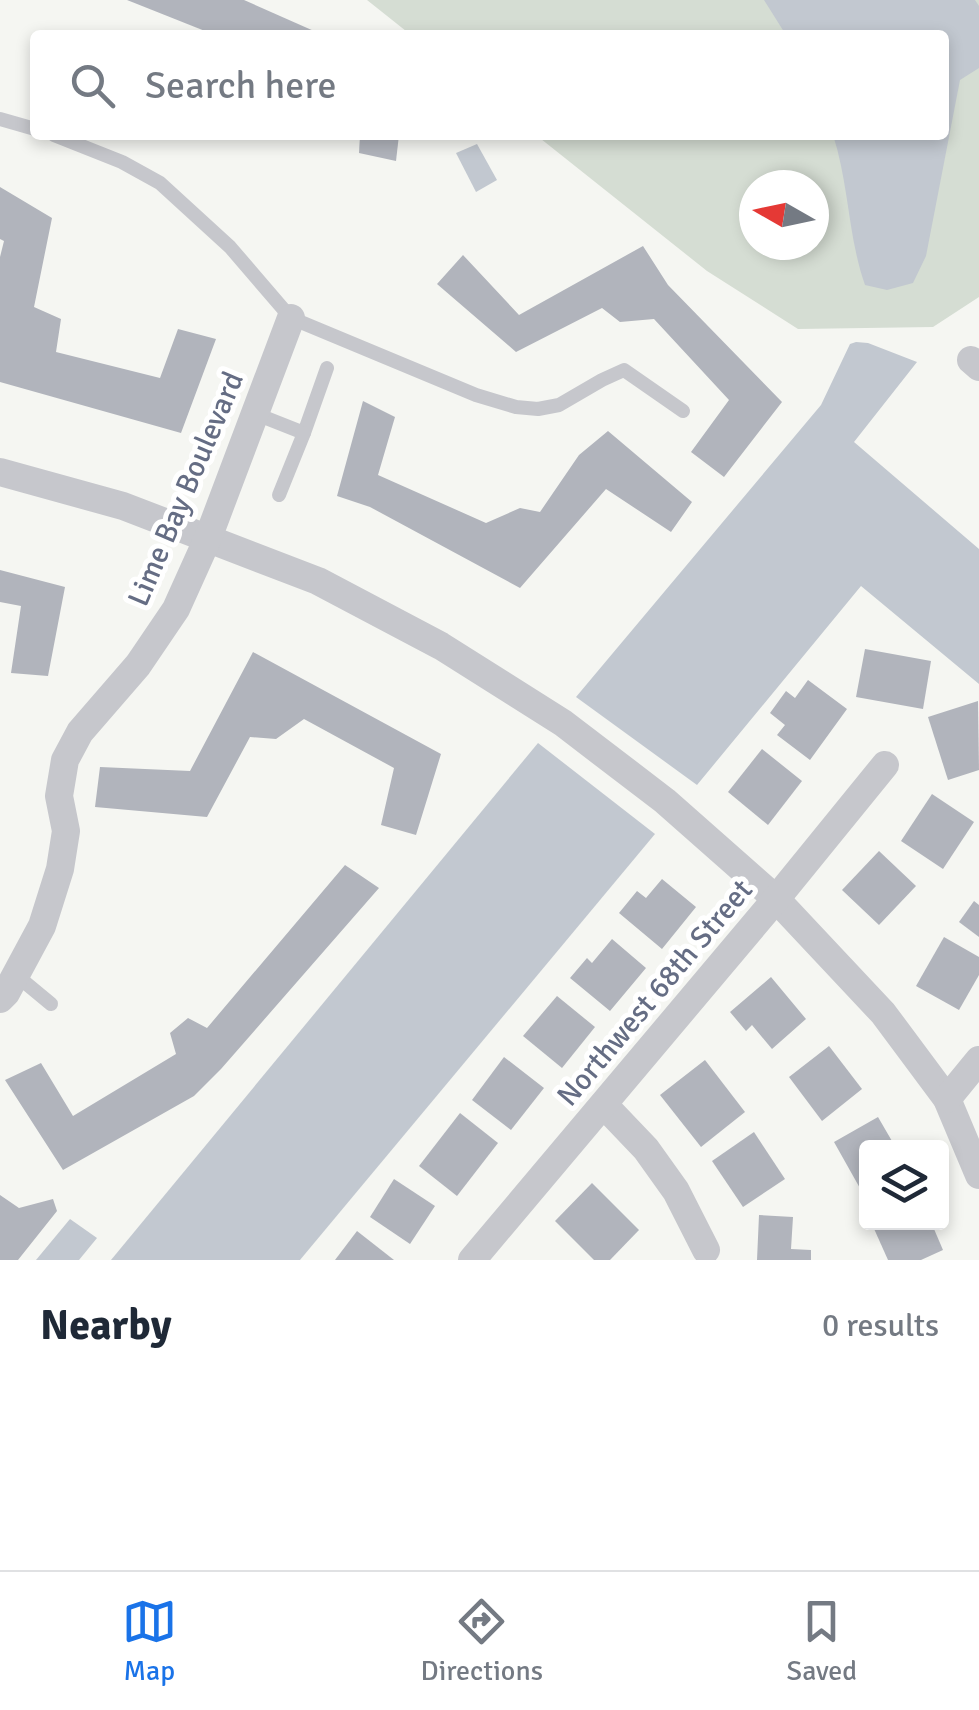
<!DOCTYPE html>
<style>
body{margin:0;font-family:Signika,sans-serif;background:#f6f6f7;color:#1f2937}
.controls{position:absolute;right:30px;bottom:30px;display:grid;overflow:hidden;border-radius:10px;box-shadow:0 5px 15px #0003}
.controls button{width:90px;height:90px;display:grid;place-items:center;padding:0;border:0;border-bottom:2px solid #e0e1e3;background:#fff;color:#1f2937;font:50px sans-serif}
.compass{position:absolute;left:739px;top:170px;width:90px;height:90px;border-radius:50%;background:#fff;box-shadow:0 5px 15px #0003;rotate:279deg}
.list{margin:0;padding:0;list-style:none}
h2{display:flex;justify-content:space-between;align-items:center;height:130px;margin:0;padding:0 40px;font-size:42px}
h2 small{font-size:32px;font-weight:400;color:#747a83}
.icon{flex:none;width:55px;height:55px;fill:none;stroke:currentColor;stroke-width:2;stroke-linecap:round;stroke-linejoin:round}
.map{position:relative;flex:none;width:979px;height:1260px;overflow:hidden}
.search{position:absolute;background:#fff;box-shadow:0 5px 15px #0003;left:30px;right:30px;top:30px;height:110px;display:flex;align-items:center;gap:25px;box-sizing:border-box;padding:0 35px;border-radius:10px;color:#747a83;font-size:38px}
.sheet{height:310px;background:#fff}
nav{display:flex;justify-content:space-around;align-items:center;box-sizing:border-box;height:140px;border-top:2px solid #e0e1e3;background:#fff;font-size:28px;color:#747a83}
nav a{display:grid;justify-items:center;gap:5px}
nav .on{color:#1a73e8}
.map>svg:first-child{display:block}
</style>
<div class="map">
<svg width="979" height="1260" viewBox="0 0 979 1260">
<rect width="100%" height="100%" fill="#f5f6f2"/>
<path fill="#d5ddd3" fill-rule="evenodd" d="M367,0H979V297L933,327L798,329L707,271L536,135H944V35H411ZM754,185H814V245H754Z"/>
<g fill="#c2c8d0">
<path d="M764,0H975L979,6V68L960,80L926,256L913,283L887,290L865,285C848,237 849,184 833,135H944V35H786Z"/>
<polygon points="477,144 497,180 476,192 456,153"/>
<polygon points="856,342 868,343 917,362 854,442 979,549 979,684 861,586 697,785 576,697 821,405 850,344"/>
<polygon points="538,743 655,834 300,1260 111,1260"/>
<polygon points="70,1219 97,1238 79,1260 36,1260"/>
</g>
<g fill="#b1b4bc">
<polygon points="127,0 244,0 323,35 215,35"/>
<polygon points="360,135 399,135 396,161 359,153"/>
<polygon points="0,187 52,218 34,307 61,319 56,352 160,378 178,329 216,339 181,433 0,382 0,257 4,241 0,239"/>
<polygon points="643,246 668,285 782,402 724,477 691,452 729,400 654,319 620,322 602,308 516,352 437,284 463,255 519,315"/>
<polygon points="363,401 395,417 378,475 486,523 520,508 540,512 579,455 608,431 692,502 671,532 606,489 520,588 370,507 337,496"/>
<polygon points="0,570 65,587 48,676 11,673 21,606 0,602"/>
<polygon points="865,649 931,661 923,709 856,697"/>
<polygon points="253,652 441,754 416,835 381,825 394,768 304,719 276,739 250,737 207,817 95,807 100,767 190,771"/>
<polygon points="808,680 847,709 810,760 777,735 785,725 770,713 786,691 795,698"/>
<polygon points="978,701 979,770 948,780 928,717"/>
<polygon points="762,749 802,781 768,825 728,792"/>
<polygon points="932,794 974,822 943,869 901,841"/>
<polygon points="879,851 916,886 879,925 842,890"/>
<polygon points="345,865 379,888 221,1069 194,1096 63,1170 5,1080 41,1063 73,1116 176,1054 170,1033 188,1018 207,1028"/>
<polygon points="662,879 696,907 662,949 619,913 637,891 646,898"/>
<polygon points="974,901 979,905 979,937 959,922"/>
<polygon points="944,937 979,957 979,975 959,1010 916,986"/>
<polygon points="612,939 646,968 610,1011 570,978 587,958 592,963"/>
<polygon points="771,977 806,1019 772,1049 752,1025 746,1031 730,1012"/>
<polygon points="557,996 595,1027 562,1068 523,1036"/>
<polygon points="829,1046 862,1089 822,1121 789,1077"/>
<polygon points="504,1057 544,1088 511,1130 472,1100"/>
<polygon points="705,1060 745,1112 701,1147 660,1095"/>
<polygon points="460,1113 498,1143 457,1196 419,1166"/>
<polygon points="878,1117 896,1148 866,1148 866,1187 861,1190 834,1142"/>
<polygon points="754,1132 785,1179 743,1207 712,1161"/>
<polygon points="394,1179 435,1206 410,1244 370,1217"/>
<polygon points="592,1183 639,1230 610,1260 594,1260 555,1221"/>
<polygon points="0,1195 19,1208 53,1199 57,1211 18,1260 0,1260"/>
<polygon points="759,1215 793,1217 791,1249 811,1250 811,1260 757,1260"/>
<polygon points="871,1222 931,1222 943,1250 921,1260 888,1260"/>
<polygon points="357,1231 394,1260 335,1260"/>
</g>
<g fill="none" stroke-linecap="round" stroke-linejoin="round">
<g stroke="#c6c7cc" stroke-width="14">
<polyline points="0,119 35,129"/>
<polyline points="54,135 122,162 160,183 230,247 291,318 476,395 516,407 538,409 559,405 602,380 624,370 683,411"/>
<polyline points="256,414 304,433 327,368"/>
<polyline points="279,495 304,433"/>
<polyline points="16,975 51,1004"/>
</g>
<g stroke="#c6c7cc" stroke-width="28">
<polyline points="971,360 979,367"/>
<polyline points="0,472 123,506 318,581 441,646 563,723 665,801 776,899 883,1013 947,1099 979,1175"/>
<polyline points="0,999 6,993 42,926 60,869 66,831 59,796 65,760 80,732 138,665 176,609 208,538 291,318"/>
<polyline points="947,1099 979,1060"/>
<polyline points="604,1105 646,1149 676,1191 706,1250"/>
<polyline points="472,1260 776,899 885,765"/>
</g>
</g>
<g text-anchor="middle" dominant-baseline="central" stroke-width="10" stroke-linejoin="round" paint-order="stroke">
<g font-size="30" fill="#656d84" stroke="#fff">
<text transform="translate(186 489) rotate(-67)">Lime Bay Boulevard</text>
<text transform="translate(655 993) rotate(-50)">Northwest 68th Street</text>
</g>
</g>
</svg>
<div class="controls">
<button><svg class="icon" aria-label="layers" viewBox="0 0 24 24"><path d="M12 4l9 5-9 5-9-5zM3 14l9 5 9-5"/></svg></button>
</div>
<svg class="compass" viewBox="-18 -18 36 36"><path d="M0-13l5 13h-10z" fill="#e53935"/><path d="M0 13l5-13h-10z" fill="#747a83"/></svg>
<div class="search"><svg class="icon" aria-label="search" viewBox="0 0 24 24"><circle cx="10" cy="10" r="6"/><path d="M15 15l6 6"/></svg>Search here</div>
</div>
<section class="sheet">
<h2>Nearby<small>0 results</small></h2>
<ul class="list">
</ul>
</section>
<nav>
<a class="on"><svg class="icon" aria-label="map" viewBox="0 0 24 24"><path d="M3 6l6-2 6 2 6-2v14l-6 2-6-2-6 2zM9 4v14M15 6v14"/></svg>Map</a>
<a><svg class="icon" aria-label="directions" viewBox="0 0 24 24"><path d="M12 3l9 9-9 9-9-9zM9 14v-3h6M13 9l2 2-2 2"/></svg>Directions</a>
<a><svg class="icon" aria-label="saved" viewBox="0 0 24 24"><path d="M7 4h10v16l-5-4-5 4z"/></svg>Saved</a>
</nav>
